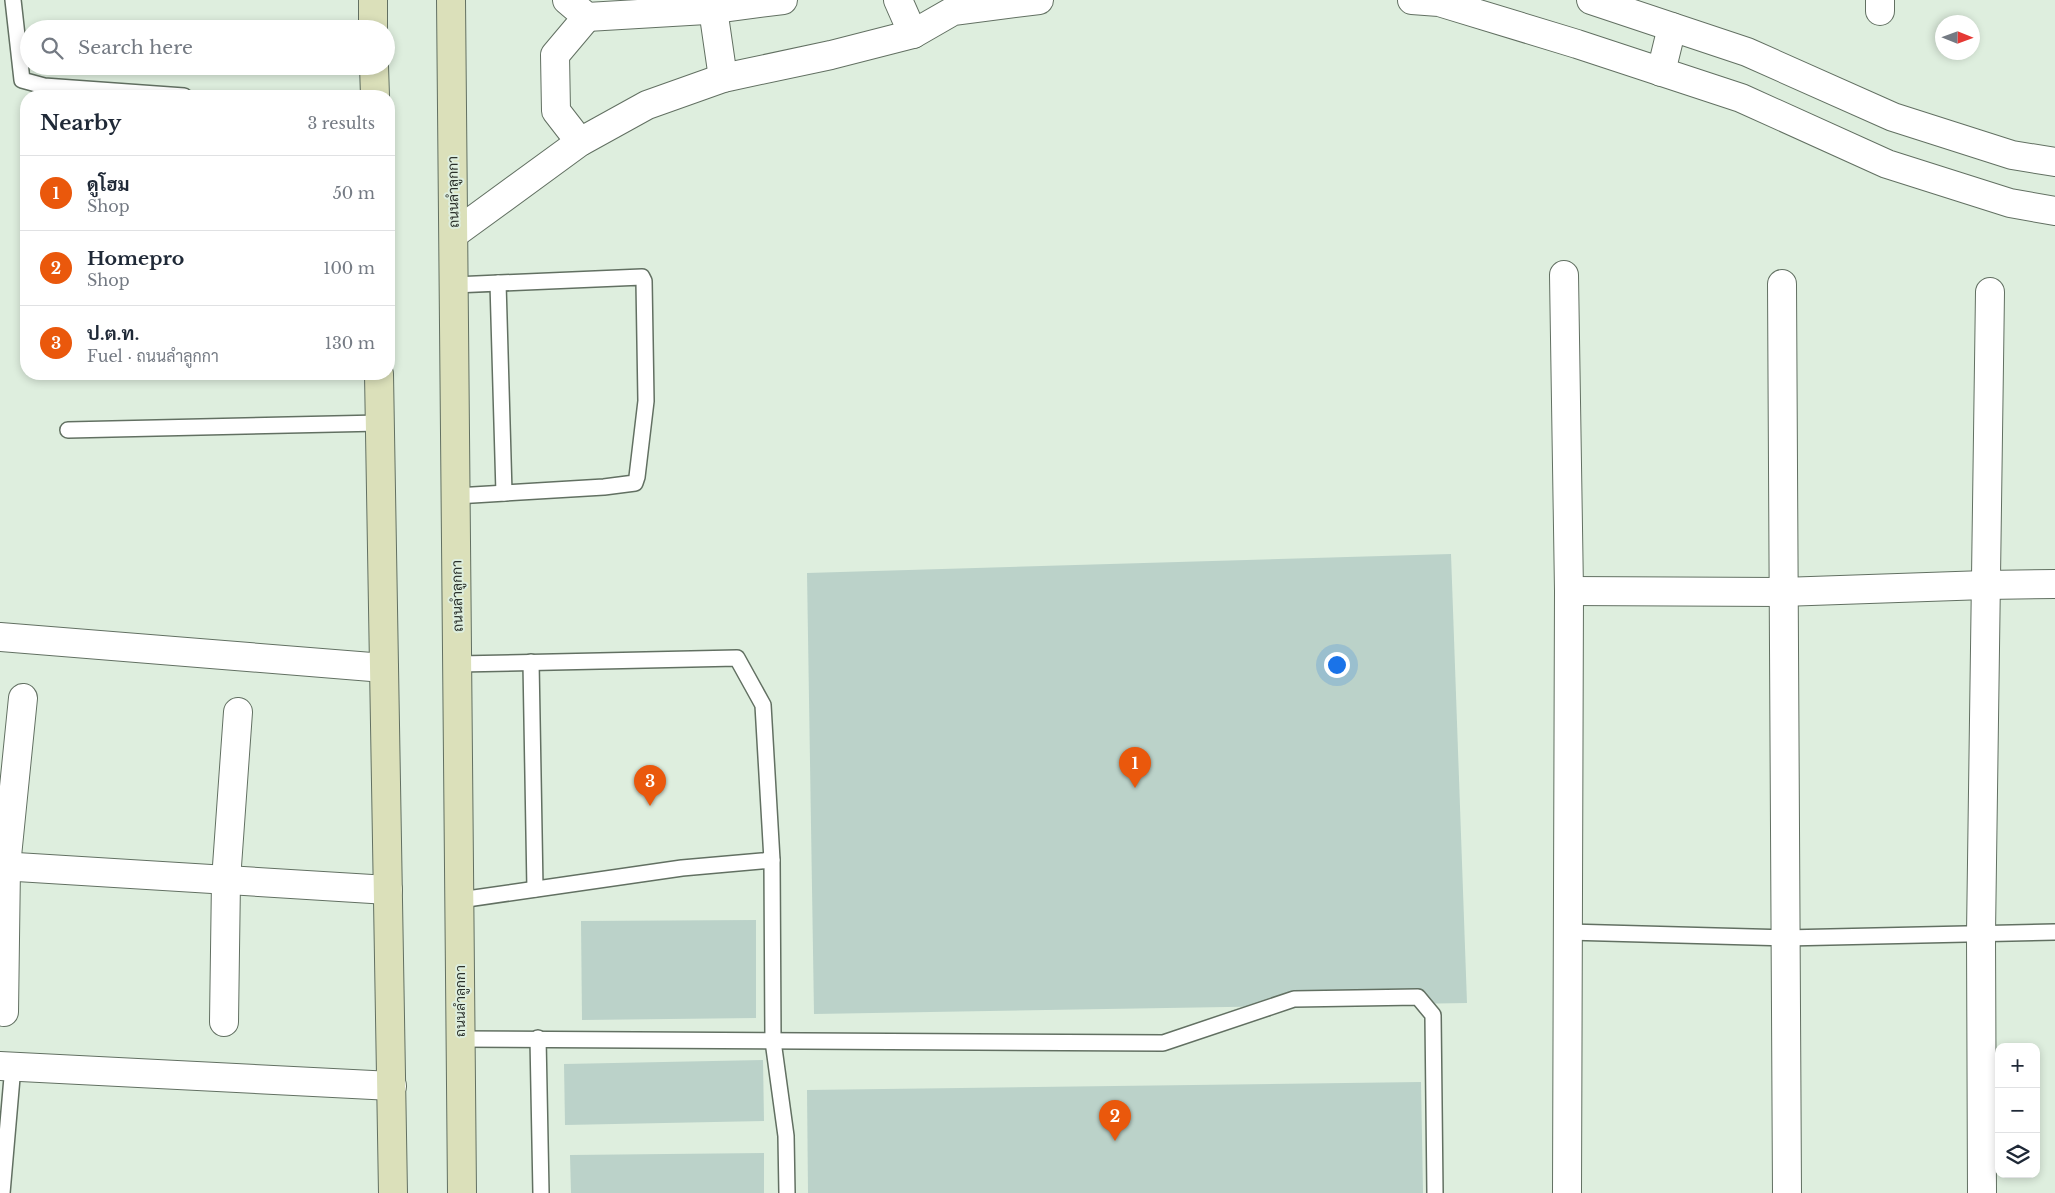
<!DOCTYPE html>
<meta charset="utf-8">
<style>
body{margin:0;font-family:"Libre Baskerville",Sarabun,serif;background:#f6f6f7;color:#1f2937}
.controls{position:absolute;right:15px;bottom:15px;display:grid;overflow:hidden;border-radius:10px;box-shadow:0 2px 8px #0003}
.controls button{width:45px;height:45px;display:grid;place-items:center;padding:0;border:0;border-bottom:1px solid #e0e1e3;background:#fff;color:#1f2937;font:25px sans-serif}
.compass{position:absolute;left:1935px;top:15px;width:45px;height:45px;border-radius:50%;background:#fff;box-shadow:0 2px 8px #0003;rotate:91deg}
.you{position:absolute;left:1336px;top:664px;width:18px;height:18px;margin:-12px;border:4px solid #fff;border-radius:50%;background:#1a73e8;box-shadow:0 0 0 8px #1a73e833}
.badge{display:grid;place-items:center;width:32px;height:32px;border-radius:50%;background:#ea580c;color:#fff;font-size:16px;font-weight:700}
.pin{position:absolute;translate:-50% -41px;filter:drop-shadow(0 1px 2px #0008)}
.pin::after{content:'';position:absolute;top:26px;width:18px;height:15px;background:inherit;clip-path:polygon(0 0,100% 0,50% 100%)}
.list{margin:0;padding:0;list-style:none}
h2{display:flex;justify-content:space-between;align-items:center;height:65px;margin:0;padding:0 20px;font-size:21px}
h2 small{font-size:16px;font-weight:400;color:#747a83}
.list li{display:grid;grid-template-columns:32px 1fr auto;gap:15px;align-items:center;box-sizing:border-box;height:75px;padding:0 20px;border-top:1px solid #e0e1e3}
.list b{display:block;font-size:19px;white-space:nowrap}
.list p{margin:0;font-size:16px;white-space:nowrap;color:#747a83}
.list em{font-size:16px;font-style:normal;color:#747a83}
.icon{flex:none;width:28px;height:28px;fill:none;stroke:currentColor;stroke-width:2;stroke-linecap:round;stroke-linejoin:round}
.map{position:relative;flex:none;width:2055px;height:1193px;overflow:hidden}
.search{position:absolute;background:#fff;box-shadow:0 2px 8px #0003;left:20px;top:20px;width:375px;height:55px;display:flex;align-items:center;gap:12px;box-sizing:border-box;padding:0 18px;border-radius:28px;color:#747a83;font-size:19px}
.panel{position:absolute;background:#fff;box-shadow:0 2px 8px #0003;left:20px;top:90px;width:375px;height:290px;border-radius:20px}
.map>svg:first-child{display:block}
</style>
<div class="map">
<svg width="2055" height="1193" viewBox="0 0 2055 1193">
<rect width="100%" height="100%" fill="#deeede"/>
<g fill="#bbd2c9">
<polygon points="1451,554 1467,1003 814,1014 807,573"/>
<polygon points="756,920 756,1018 582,1020 581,921"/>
<polygon points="763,1060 764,1121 565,1125 564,1064"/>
<polygon points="1421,1082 1423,1193 808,1193 807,1090"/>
<polygon points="764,1153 764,1193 571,1193 570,1155"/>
</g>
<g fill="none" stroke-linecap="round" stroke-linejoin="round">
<g stroke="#627062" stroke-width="18">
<g id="service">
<polyline points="13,0 22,80 44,86 184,96"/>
<polyline points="498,283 504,493"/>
<polyline points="454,285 642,277 644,281 646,401 637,477 635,483 604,487 456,496"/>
<polyline points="68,430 380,423"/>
<polyline points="531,662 535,889"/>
<polyline points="458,664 737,658 763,705 772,860 682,868 460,900"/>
<polyline points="772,860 773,1041 786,1136 787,1193"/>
<polyline points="1568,932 1785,938 2055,932"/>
<polyline points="538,1038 541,1193"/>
<polyline points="460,1039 1163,1043 1294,999 1418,997 1433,1015 1435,1193"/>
<polyline points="2,1193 13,1066"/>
</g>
</g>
<g stroke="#627062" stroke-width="30">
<g id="minor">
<polyline points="567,0 587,17 706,10 783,0"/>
<polyline points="898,0 913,34"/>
<polyline points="1412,0 1439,2 1577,44 1741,98 1887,164 2010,203 2055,211"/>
<polyline points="1591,0 1747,52 1893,117 2012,155 2055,162"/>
<polyline points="1880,0 1880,11"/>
<polyline points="713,9 723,78"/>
<polyline points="1661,72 1672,27"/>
<polyline points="580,142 556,111 555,55 587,17"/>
<polyline points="454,234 580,142 647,105 723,78 831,55 913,34 953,11 1039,0"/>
<polyline points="1564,275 1569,591 1567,1193"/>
<polyline points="1782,284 1787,1193"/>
<polyline points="1569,591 1782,592 1985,585 2055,584"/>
<polyline points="0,637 384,668"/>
<polyline points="0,866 388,890"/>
<polyline points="4,1012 6,866 23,698"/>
<polyline points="224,1022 226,880 238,712"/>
<polyline points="0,1066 392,1086"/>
<polyline points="1982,1193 1981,934 1990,292"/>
</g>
</g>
<g stroke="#627062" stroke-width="30">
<g id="secondary">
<polyline points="373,0 373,29"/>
<polyline points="451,0 462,1193"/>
<polyline points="374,66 375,96"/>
<polyline points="379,374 393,1193"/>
</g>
</g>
<use href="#service" stroke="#fff" stroke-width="15"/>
<use href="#minor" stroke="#fff" stroke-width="28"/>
<use href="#secondary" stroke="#dbe0ba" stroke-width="28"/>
</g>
<g text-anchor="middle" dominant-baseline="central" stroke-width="4" stroke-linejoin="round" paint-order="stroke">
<g font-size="14" fill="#2c322c" stroke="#deeede">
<text transform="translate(453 192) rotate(-91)">ถนนลำลูกกา</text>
<text transform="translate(457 596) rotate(-91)">ถนนลำลูกกา</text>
<text transform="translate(460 1001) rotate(-90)">ถนนลำลูกกา</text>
</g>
</g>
</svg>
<div class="controls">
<button>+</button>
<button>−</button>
<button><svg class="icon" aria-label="layers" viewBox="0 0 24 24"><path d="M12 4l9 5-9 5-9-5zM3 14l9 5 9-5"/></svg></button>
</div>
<svg class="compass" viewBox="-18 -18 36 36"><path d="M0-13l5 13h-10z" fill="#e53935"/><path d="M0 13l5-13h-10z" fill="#747a83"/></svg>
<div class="you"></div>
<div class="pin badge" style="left:1135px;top:788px">1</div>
<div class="pin badge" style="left:1115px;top:1141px">2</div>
<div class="pin badge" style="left:650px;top:806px">3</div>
<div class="search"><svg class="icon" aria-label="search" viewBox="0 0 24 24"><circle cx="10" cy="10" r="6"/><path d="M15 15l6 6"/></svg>Search here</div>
<section class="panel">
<h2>Nearby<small>3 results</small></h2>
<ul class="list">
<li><span class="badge">1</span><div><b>ดูโฮม</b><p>Shop</p></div><em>50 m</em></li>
<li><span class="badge">2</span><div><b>Homepro</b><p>Shop</p></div><em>100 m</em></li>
<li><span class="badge">3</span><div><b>ป.ต.ท.</b><p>Fuel · ถนนลำลูกกา</p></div><em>130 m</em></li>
</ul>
</section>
</div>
